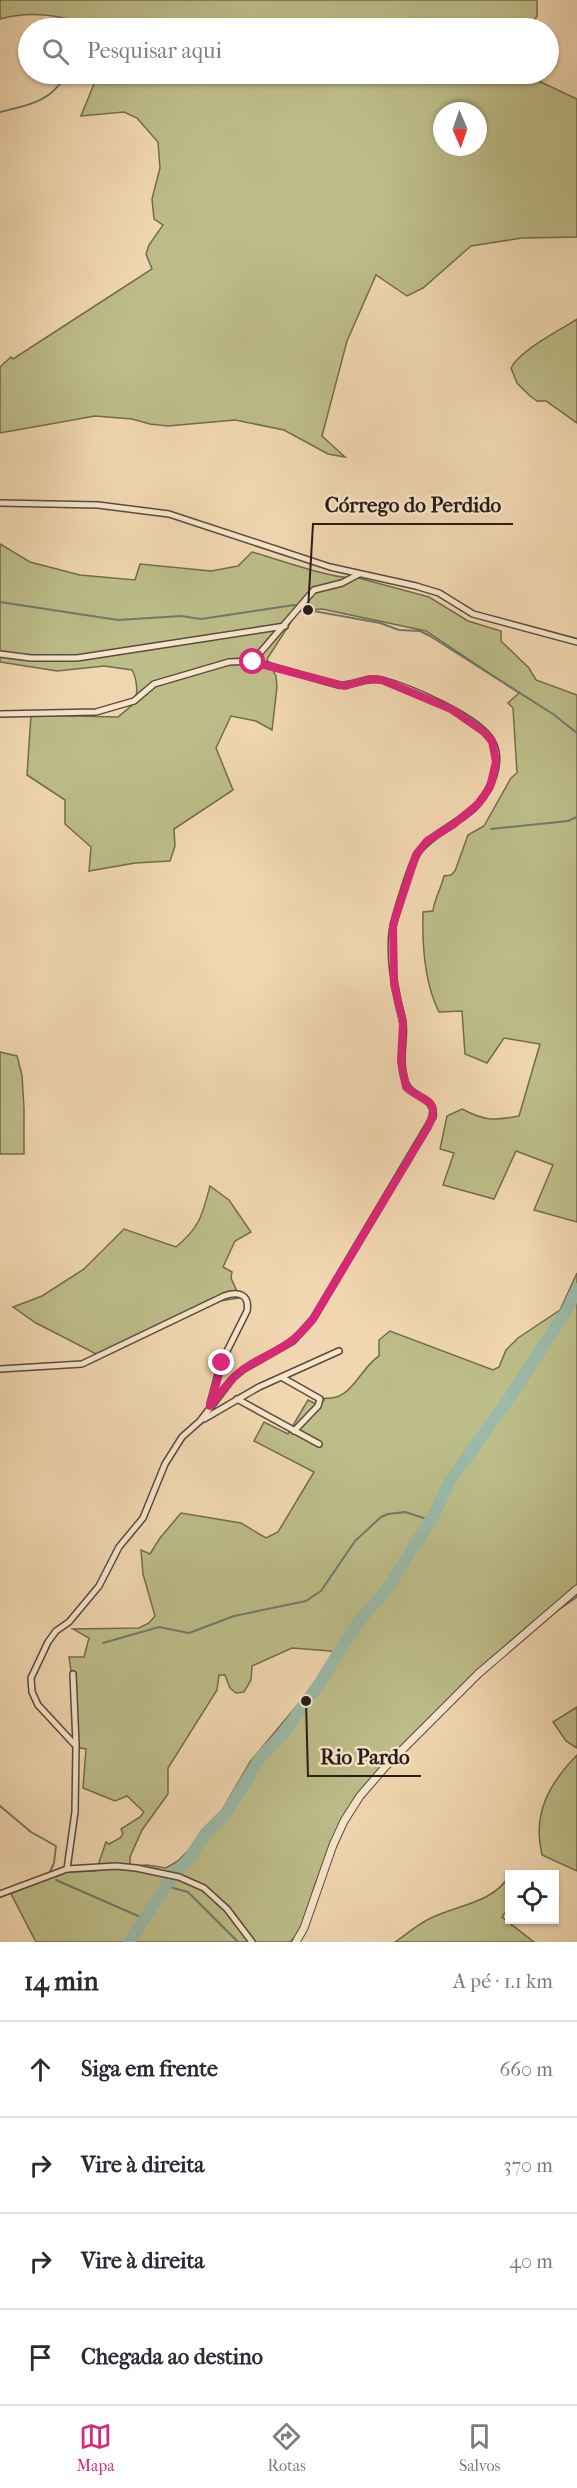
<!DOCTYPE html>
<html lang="pt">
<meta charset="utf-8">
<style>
body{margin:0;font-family:"IM FELL French Canon",serif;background:#f2f2f3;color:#2b2b33}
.controls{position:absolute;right:18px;bottom:18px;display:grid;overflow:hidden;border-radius:0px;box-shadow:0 2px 4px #0004}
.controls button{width:54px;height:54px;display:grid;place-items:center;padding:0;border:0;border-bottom:2px solid #e1e1e2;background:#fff;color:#2b2b33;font:30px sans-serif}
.compass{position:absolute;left:433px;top:102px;width:54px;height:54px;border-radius:50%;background:#fff;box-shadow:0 2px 4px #0004;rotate:178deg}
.stop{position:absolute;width:18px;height:18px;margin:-14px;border:4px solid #db2777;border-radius:50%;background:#fff}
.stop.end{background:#db2777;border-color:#fff;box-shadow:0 2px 6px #0008}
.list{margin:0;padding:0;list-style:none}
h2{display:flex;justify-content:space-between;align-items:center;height:78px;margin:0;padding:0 24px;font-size:26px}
h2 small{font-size:20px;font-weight:400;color:#7c7c81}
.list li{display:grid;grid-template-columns:39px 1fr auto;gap:18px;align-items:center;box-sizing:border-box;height:96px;padding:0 24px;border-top:2px solid #e1e1e2}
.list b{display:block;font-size:22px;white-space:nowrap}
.list em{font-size:20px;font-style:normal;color:#7c7c81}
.icon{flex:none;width:33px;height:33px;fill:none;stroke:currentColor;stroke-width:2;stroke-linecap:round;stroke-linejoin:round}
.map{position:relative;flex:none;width:577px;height:1942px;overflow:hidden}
.search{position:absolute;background:#fff;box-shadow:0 2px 4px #0004;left:18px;right:18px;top:18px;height:66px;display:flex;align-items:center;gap:15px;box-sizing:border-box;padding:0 21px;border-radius:33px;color:#7c7c81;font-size:22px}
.sheet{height:462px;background:#fff}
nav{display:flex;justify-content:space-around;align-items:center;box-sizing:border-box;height:84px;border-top:2px solid #e1e1e2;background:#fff;font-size:16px;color:#7c7c81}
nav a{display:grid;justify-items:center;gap:3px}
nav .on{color:#db2777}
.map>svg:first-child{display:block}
</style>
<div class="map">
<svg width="577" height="1942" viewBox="0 0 577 1942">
<rect width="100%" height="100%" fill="#f1d7b1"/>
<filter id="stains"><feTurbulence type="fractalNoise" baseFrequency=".00333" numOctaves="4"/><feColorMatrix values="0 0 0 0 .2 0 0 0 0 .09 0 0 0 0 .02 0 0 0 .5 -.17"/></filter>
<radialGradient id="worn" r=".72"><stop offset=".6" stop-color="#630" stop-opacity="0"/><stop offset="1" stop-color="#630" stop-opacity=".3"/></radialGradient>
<g fill="#bdbd89" stroke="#726c4e" stroke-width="1.5" fill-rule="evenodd">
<path d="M0,0H537V16L529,28H94C65,15 30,10 0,19Z"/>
<path d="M98,74H524L577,99V237L522,238L471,246L423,288L407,296L376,275L347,341L322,436L345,457L328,454L284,430L235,420L168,426L150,424L132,419L95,416L0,433V367L11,357L13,359L152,269L146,254L149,245L163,225L154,219L152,199L160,168L158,142L137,118L124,112L81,116ZM442,111H478V147H442Z"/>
<path d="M577,319V423L546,401H537L530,396L517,383L511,368C520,350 559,331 577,319Z"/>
<path d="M0,544L30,562L80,575L135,580L140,564L211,571L238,566L252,552C271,557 341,582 355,577L429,597L468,621L501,631V641L529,668L536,680L577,695V1222L534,1210L553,1165L516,1151L494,1199L443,1185L454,1153L440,1149L447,1116L462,1109C485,1121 494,1121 519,1116L540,1044L504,1038L487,1063L465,1054L462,1011L439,1012C424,982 422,945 423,912L433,911C434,900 441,889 444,876L451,875L455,871L468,835L484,826L511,778L517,773L513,708L508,703L519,693L426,631L322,609L298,611L267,659L276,676L277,687L272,730L256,721L231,716L216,748L233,790L174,829L175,846L170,861L135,863L89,871L91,847L65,824V800L27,775L31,715L118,717C122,713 130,708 133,704C139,695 137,679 132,670L104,666L57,671L0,662Z"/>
<polygon points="0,1052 17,1056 22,1075 24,1108 24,1154 0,1154"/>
<path d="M210,1186L229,1200L251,1232L235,1241L223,1267L232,1272L231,1278L240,1298L220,1301L102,1357L36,1323L13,1307L42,1296L84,1269L124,1229L176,1247C200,1227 202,1216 210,1186Z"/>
<path d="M577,1273V1597L522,1635L379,1777L351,1813L319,1884L316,1882L301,1931L290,1942H36L10,1892L59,1871L69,1872L96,1871L106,1842L109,1844L120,1838L123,1834L121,1829L140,1817L144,1812L127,1796L115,1801L83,1788L86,1749L74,1747V1691L69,1657H84L89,1638L73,1629L139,1628L149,1623L155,1616L143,1574L141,1550L150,1554L160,1538L181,1513L241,1523L266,1538L278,1532L314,1472L254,1441L264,1422L288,1434L308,1400L320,1406L325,1398C352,1401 359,1369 379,1356V1340L390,1331L493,1370L499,1367L506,1350L518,1338L560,1310ZM292,1648L331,1651L334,1654L309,1691L250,1762L214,1824L178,1861L166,1868L147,1865L130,1866V1857L142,1830L168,1794V1768L217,1690L219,1675H225L230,1688L236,1693L244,1692L251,1680L252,1666Z"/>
<polygon points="577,1707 577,1748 566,1741 553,1722"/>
<path d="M577,1755V1871L542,1855C532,1814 549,1784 577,1755Z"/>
<path d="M509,1876V1907L502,1917L534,1942H395C407,1934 418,1924 431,1918C457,1905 493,1903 509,1876Z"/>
</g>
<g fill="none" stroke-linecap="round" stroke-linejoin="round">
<g stroke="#6d7b6d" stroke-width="2">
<path d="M0,112C16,108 38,104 51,93C60,86 62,78 73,74"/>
<polyline points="0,602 118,620 181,616 201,619 294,605 308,610 380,623 399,630 420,631 430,636 553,714 577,733"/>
<polyline points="491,829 568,821 577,817"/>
<polyline points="103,1643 159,1627 189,1633 234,1616 306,1601 321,1591 355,1541 381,1517 388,1514 405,1512 430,1520"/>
<polyline points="0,1806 31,1832 56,1846 54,1863 49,1874"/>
<polyline points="56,1880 145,1919"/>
<polyline points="167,1883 173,1888 188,1892 238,1942"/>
</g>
<polyline stroke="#9bbaa9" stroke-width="12" points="129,1942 173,1875 188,1860 205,1834 227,1812 260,1758 282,1735 319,1684 358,1622 386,1591 436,1511 449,1482 510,1397 567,1310 577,1289"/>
<g stroke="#5a4b3b" stroke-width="8">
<g id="minor">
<polyline points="0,503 98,505 169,514 330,567 416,586 439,593 473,614 577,642"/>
<polyline points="0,654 31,658 77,658 285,626"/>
<polyline points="0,714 96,712 134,701 154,684 229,662 253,661"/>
<path d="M0,1369L82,1364L224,1296C238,1291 250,1294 247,1311L221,1363L210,1404"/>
<polyline points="283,1378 320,1399 318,1406 294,1431"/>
<polyline points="237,1399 319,1444"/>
<polyline points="204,1419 259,1387 339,1351"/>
<polyline points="73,1674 76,1744"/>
<path d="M67,1869L75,1812L76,1746L38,1705L32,1692L31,1678L48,1642L56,1631L69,1622L99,1586L119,1547L143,1518L165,1464L182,1437L200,1421L233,1378L244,1369L293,1341L313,1319L433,1117C436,1095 410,1099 405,1081C398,1059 405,1043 403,1023C402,1014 398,1005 397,996C393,977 390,953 392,933C393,921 412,860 419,851C435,831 461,823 478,804C492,788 503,761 492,741C479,717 408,687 382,680C366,676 353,687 338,685L253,661L314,590L342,583L359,574"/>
<polyline points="0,1894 67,1869 116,1866 136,1868 179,1877 204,1888 227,1909 252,1942"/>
</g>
</g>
<g stroke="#5a4b3b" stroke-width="9">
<polyline id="tertiary" points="296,1942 304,1928 333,1845 344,1821 360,1796 386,1766 478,1674 577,1589"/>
</g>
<use href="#minor" stroke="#f6e5cc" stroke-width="5"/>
<use href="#tertiary" stroke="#f6e5cc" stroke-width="7"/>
</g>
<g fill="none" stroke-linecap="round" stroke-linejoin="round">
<path stroke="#db2777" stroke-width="8" d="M222,1363L210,1406C221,1393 231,1377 245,1368C275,1349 289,1349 313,1319L428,1127C442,1097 423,1103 406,1087L401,1062L403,1023L394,984L393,925L416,855L427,841L454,824L478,804L490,787L496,762L492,741L484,732L451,709L382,680L369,679L345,686L253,662"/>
</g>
<path fill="none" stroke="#281c14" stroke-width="2" d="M308 610L313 524H513M306 1701L308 1776H421"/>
<g fill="#281c14" stroke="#f6e5cc" stroke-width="2">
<circle cx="308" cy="610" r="6"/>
<circle cx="306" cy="1701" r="6"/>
</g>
<g font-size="21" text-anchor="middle" font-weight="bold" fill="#281c14" stroke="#f6e5cc" stroke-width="5" stroke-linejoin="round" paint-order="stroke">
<text x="413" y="512">Córrego do Perdido</text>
<text x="365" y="1764">Rio Pardo</text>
</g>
<rect width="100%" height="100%" filter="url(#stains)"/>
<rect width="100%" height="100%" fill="url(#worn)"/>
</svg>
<div class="controls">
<button><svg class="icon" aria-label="locate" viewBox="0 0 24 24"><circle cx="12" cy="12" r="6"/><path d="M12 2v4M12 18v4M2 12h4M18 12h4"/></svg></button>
</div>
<svg class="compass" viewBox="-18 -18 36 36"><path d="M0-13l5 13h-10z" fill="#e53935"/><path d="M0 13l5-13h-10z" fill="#7c7c81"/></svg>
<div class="stop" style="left:253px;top:662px"></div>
<div class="stop end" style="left:222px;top:1363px"></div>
<div class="search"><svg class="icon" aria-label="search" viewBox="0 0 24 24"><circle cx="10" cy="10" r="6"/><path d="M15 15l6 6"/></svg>Pesquisar aqui</div>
</div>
<section class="sheet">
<h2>14 min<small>A pé · 1.1 km</small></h2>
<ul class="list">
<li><svg class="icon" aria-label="ahead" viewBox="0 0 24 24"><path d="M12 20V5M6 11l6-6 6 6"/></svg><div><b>Siga em frente</b></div><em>660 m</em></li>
<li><svg class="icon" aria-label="right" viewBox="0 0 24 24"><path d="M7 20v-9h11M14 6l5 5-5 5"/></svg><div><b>Vire à direita</b></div><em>370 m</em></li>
<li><svg class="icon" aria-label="right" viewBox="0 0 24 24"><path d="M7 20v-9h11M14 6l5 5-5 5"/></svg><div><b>Vire à direita</b></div><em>40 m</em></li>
<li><svg class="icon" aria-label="arrive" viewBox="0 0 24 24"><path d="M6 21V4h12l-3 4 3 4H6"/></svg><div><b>Chegada ao destino</b></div></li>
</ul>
</section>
<nav>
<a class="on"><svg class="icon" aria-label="map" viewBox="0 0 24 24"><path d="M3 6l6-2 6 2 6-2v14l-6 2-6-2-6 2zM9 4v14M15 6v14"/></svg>Mapa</a>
<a><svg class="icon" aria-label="directions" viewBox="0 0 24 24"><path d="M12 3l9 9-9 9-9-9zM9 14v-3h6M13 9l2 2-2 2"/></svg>Rotas</a>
<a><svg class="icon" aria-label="saved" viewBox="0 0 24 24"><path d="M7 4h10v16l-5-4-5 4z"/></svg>Salvos</a>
</nav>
